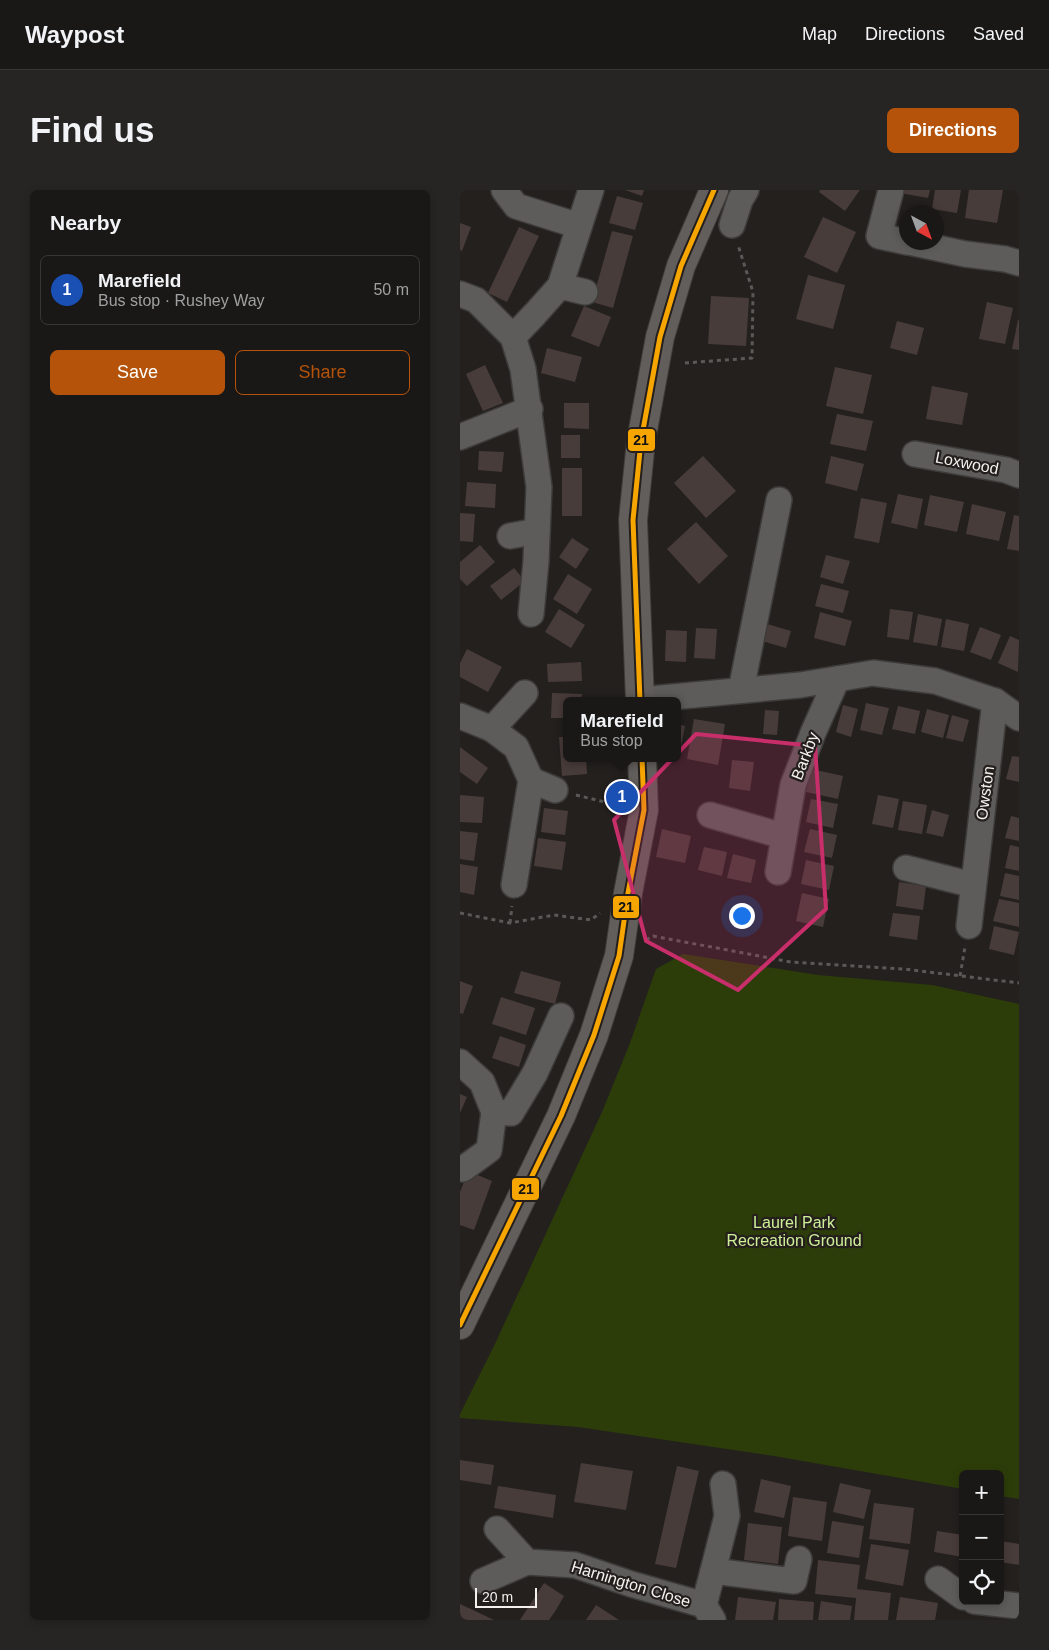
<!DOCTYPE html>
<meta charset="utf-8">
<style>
body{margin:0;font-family:Helvetica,sans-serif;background:#272523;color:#f1f3f6}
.controls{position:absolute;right:15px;bottom:15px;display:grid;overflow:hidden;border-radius:8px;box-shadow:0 2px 8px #0003}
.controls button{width:45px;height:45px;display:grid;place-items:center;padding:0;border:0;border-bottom:1px solid #383735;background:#1a1816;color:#f1f3f6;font:25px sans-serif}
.compass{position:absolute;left:439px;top:15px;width:45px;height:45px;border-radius:50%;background:#1a1816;box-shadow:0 2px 8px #0003;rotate:139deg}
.scale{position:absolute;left:15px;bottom:12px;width:62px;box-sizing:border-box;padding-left:5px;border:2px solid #f3f0ee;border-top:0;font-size:14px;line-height:18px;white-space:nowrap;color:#f3f0ee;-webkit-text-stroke:4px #241f1d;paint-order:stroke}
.you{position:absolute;left:281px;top:725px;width:18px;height:18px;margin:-12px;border:4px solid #fff;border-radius:50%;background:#1a73e8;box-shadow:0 0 0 8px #1a73e833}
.badge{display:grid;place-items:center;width:32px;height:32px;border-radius:50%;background:#b45309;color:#fff;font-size:16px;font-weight:700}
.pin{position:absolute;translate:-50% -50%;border:2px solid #fff;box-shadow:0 1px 5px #0006}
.popup{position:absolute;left:103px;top:507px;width:118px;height:65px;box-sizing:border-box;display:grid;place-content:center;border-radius:8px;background:#1a1816;filter:drop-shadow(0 1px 4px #0005);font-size:16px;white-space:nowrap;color:#9fa0a1}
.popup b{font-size:19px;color:#f1f3f6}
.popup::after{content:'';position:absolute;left:50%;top:100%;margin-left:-10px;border:10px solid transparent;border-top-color:#1a1816}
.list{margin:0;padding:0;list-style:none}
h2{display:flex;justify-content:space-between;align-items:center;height:65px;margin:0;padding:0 20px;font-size:21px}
h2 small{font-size:16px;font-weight:400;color:#9fa0a1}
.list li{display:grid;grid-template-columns:32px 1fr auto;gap:15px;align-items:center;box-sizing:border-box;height:70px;margin:0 10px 10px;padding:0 10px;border:1px solid #383735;border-radius:8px}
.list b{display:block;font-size:19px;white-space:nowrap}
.list p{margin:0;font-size:16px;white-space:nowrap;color:#9fa0a1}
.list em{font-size:16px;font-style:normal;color:#9fa0a1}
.actions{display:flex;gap:10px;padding:15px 20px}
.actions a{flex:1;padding:11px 0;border:1px solid #b45309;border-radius:8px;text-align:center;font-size:18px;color:#b45309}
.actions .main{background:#b45309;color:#fff}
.icon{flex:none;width:28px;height:28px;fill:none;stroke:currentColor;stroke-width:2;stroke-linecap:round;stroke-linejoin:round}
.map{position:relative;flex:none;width:559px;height:1430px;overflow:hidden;border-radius:8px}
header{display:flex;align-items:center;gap:30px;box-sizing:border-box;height:70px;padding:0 25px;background:#1a1816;border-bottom:1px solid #383735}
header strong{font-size:24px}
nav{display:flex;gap:28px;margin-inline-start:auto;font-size:18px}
.intro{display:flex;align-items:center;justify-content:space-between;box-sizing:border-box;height:120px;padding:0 30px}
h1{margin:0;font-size:35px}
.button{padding:12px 22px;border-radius:8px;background:#b45309;color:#fff;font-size:18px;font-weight:700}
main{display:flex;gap:30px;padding:0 30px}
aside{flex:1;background:#1a1816;border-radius:8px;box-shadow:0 2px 8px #0003}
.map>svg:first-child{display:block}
</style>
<header>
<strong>Waypost</strong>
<nav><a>Map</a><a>Directions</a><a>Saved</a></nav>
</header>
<div class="intro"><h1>Find us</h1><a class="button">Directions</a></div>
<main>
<aside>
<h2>Nearby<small></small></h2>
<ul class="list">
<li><span class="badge" style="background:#1a4fb4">1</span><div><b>Marefield</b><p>Bus stop · Rushey Way</p></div><em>50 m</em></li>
</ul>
<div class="actions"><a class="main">Save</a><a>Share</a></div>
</aside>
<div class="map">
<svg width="559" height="1430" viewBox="0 0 559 1430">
<rect width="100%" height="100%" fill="#23201e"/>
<polygon fill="#2d3d09" points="223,764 358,785 472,795 559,814 559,1309 540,1306 540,1284 503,1284 503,1299 314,1266 118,1237 0,1228 0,1224 34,1156 142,922 170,853 196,779"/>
<g fill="#483c3a">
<polygon points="165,0 184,0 182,6"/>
<polygon points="360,0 400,0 385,21 359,2"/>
<polygon points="441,0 470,0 468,8 440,3"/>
<polygon points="475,0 501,0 497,23 472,19"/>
<polygon points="509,0 543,0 537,33 505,28"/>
<polygon points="157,6 183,13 175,40 149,33"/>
<polygon points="363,27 396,42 377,83 344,67"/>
<polygon points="0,33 11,37 2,61 0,60"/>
<polygon points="59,37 79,46 47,112 28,103"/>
<polygon points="152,41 173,46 153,118 132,112"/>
<polygon points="348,85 385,95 373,139 336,129"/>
<polygon points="251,106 289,108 286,156 248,154"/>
<polygon points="527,112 553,118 545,154 519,149"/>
<polygon points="124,116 151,127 139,157 111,146"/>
<polygon points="558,130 559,130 559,160 552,159"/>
<polygon points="437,131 464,138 457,165 430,158"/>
<polygon points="87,158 122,167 115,192 81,183"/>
<polygon points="25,175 43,213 23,221 6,184"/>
<polygon points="375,177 412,185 403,224 366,216"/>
<polygon points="472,196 508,203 502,235 466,229"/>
<polygon points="104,213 129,213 129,239 104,238"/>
<polygon points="377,224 413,231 406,261 370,254"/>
<rect x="101" y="245" width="19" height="23"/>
<polygon points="19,261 44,262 42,282 18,280"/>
<polygon points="243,266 276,301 246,328 214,293"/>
<polygon points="371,266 404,274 397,301 365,293"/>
<rect x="102" y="278" width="20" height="48"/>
<polygon points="7,292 36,294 35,318 5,316"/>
<polygon points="438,304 463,309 457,339 431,333"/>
<polygon points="470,305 504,312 497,342 464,335"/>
<polygon points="401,308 427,313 419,353 394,348"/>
<polygon points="512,314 546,322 539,351 506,344"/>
<polygon points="0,323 15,324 13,352 0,351"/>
<polygon points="554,325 559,326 559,361 547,359"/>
<polygon points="236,332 268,366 239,394 207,359"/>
<polygon points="112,348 129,359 116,379 99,367"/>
<polygon points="20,355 35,372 7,396 0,389 0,372"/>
<polygon points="366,365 390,371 383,394 360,387"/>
<polygon points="54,378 65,391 41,410 30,396"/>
<polygon points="108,384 132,399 117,424 93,409"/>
<polygon points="361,394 389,401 383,423 355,416"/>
<polygon points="99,419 125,435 111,458 85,442"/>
<polygon points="430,419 453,422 449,450 427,447"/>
<polygon points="360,422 392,431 385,456 354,448"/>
<polygon points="458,424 482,429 477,456 453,452"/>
<polygon points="486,429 509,434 504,461 481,457"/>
<polygon points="307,434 331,441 326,458 302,451"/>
<polygon points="520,437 541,445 531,470 510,462"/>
<polygon points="236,438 257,439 255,469 234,468"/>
<polygon points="206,440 227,441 226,472 205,471"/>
<polygon points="550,446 559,450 558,482 538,473"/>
<polygon points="7,459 42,477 28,502 0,487 0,473"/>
<polygon points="121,472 122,491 88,492 87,474"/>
<polygon points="92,503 122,504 121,511 107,511 107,528 91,528"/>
<polygon points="406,513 429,518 422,545 400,540"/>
<polygon points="383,515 398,519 391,547 376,542"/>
<polygon points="438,516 460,521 455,544 432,539"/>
<polygon points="467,519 489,525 483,548 461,542"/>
<polygon points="305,520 319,521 317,545 303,544"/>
<polygon points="492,525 509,530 503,552 486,548"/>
<polygon points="234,529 265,534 258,575 227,569"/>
<polygon points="217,534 225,536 220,562 217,562"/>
<polygon points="99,547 107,547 107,568 126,568 127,584 102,586"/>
<polygon points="0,557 28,578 17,594 0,582"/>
<polygon points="552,566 559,567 559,592 546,589"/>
<polygon points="272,570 294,572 290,601 269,598"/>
<polygon points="351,579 383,586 378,609 346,602"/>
<polygon points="0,605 24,607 22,633 0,632"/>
<polygon points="418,605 439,609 433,638 412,634"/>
<polygon points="351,609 378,614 373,638 346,632"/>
<polygon points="443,611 467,615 462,644 438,640"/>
<polygon points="84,618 108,621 105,645 81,642"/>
<polygon points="472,620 489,625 483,647 466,643"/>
<polygon points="551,626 559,628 559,651 545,648"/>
<polygon points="202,639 231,646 225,673 196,667"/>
<polygon points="350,639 377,645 372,668 344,662"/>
<polygon points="0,641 18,643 14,671 0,669"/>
<polygon points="78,648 106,652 102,680 74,676"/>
<polygon points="550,655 559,657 559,681 545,678"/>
<polygon points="244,657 267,662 262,686 238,680"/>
<polygon points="273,664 296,670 291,693 267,688"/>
<polygon points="346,670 374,676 369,700 341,694"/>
<polygon points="0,674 18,677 14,705 0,702"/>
<polygon points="545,683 559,686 559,710 540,706"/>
<polygon points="439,692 466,696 463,720 436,716"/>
<polygon points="342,703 369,709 363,737 336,731"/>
<polygon points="539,709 559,713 559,737 533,731"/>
<polygon points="433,723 460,726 457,750 429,746"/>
<polygon points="534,736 559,742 554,765 529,759"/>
<polygon points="61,781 101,792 95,814 54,803"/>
<polygon points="0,791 13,796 3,824 0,823"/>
<polygon points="41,807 75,818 66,845 32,834"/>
<polygon points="40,846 66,855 59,877 32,868"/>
<polygon points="0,904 7,907 0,923"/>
<polygon points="8,981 32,991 14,1040 0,1035 0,1002"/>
<polygon points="0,1270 34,1275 31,1295 0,1290"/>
<polygon points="121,1273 173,1281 166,1320 114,1312"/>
<polygon points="217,1276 239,1281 216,1378 195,1374"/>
<polygon points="301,1289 331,1296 324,1328 294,1322"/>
<polygon points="380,1293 411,1300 404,1329 373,1322"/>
<polygon points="38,1296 96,1305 93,1328 34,1318"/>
<polygon points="333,1307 367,1312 362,1351 328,1346"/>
<polygon points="414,1313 454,1318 450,1354 409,1349"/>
<polygon points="372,1331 404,1336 399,1368 367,1363"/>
<polygon points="288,1333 322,1337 318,1374 284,1370"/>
<polygon points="477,1341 503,1345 503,1367 474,1362"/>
<polygon points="540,1351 559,1354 559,1375 540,1372"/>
<polygon points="411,1354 449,1360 443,1396 405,1389"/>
<polygon points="358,1370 400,1375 397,1399 431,1403 428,1430 394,1430 396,1408 355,1404"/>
<polygon points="84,1393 104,1406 96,1420 89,1430 60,1430"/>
<polygon points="278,1407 316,1412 313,1430 275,1430"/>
<polygon points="440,1407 478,1413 475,1430 436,1430"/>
<polygon points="319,1409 354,1412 353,1430 318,1430"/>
<polygon points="361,1411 392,1416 390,1430 358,1430"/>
<polygon points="0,1414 11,1419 34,1430 0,1430"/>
<polygon points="136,1415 153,1426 159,1430 126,1430"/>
</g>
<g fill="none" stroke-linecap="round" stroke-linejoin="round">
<g stroke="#3e3c3a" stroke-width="28">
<g id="street">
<polyline points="44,0 56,16 119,36"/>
<polyline points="431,0 419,46 447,52"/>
<polyline points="272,35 280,10 286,0"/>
<polyline points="449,52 505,64 545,69 559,73"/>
<polyline points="100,96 125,102"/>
<polyline points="0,104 16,110 53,147 63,179 79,297 76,371 71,424"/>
<polyline points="53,147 75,124 100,96 131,0"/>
<polyline points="0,247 70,219"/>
<polyline points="455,264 546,280 559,285"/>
<polyline points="50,346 77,341"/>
<polyline points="281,500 319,310"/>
<polyline points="180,510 340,495 413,483 475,491 535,511 559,528"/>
<polyline points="0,526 32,539 56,557 71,590 54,695"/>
<polyline points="32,539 65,503"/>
<polyline points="71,590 95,600"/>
<polyline points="250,625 323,646"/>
<polyline points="446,678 513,695"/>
<polyline points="318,682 333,595 353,543 377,489"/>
<polyline points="509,736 535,511"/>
<polyline points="0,872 22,892 34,922 29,960 3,979 0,978"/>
<polyline points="34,922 51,923 75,883 101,826"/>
<polyline points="37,1339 67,1372 115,1375 171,1394 244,1415 253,1430"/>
<polyline points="253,1381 267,1326 263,1294"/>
<polyline points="478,1389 503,1407"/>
<polyline points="23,1391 67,1372"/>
<polyline points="514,1411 559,1416"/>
<polyline points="244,1415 253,1381 334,1391 339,1369"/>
</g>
</g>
<g stroke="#3e3c3a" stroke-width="30">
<g id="secondary">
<polyline points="180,511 173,330 181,251 200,147 221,76 254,0"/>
<polyline points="0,1135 101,926 134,845 159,766 168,703 184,620 182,568"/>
</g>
</g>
<g stroke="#5b5958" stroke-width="3" stroke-dasharray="4 4" stroke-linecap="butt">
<polyline points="225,173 292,168 293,102 278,55"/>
<polyline points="116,605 161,616"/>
<polyline points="0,723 50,733 94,725 131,730 140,723"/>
<polyline points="50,733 52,716"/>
<polyline points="186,750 193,746 331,772 444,779 559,793"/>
<polyline points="500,786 505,757"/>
</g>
<use href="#street" stroke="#5d5c5a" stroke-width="25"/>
<use href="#secondary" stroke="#625e5b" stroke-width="28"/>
<g stroke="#241f1d" stroke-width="9">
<g id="bus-1">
<polyline points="180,511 173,330 181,251 200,147 221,76 254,0"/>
<polyline points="0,1135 101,926 134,845 159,766 168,703 184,620 182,568"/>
</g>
</g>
<use href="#bus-1" stroke="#f7a600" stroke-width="5"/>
</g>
<path fill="#c72e6a" fill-opacity="0.2" stroke="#c72e6a" stroke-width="4" stroke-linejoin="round" d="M236,544L355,556L366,719L278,800L186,751L154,630Z"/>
<g text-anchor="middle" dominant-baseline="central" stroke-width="4.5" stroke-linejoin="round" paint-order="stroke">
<g font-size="16" fill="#f3f0ee" stroke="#241f1d">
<text transform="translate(507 273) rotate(11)">Loxwood</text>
<text transform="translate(345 566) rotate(-69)">Barkby</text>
<text transform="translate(525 603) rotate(-82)">Owston</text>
<text transform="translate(171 1394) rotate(17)">Harnington Close</text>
</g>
<g font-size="16" fill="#cdef97" stroke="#241f1d">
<text x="334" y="1032">Laurel Park<tspan x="334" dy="18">Recreation Ground</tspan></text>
</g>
</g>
<g stroke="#241f1d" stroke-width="2">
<rect x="167" y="238" width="29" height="24" rx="5" fill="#f7a600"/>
<rect x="152" y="705" width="28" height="24" rx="5" fill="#f7a600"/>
<rect x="51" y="987" width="29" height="24" rx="5" fill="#f7a600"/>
</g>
<g font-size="14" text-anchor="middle" font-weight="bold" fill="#111">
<text x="181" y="255">21</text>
<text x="166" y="722">21</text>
<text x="66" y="1004">21</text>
</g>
</svg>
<div class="controls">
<button>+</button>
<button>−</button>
<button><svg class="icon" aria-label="locate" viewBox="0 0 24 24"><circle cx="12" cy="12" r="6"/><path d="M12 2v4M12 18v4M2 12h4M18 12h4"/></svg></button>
</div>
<svg class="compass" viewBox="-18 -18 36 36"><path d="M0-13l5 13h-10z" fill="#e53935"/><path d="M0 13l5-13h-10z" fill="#9fa0a1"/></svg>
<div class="scale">20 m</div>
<div class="you"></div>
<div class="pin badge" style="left:162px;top:607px;background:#1a4fb4">1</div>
<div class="popup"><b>Marefield</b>Bus stop</div>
</div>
</main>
